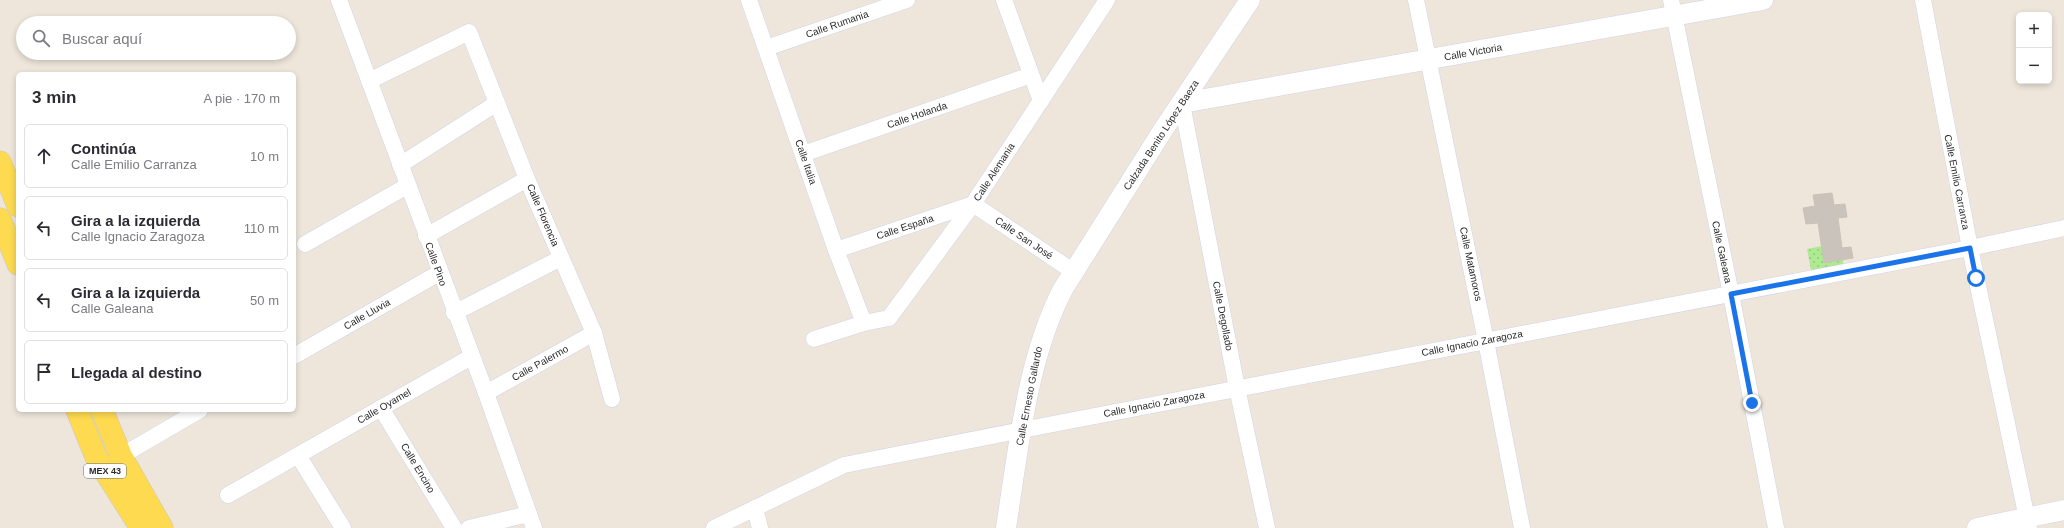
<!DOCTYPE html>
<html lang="es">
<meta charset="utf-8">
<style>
body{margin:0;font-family:Arial,sans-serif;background:#f2f2f3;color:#2b2b33}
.controls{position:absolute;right:12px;top:12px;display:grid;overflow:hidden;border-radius:6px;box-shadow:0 2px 6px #0003}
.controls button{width:36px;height:36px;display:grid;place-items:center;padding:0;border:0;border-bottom:1px solid #e1e1e2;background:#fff;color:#2b2b33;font:20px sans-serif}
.stop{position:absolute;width:12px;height:12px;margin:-9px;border:3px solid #1a73e8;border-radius:50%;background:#fff}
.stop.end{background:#1a73e8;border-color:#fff;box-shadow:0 1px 4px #0008}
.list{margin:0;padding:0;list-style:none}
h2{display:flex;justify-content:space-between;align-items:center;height:52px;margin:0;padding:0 16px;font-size:17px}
h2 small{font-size:13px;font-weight:400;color:#7c7c81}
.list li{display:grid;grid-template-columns:26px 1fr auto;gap:12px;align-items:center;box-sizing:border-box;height:64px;margin:0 8px 8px;padding:0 8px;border:1px solid #e1e1e2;border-radius:6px}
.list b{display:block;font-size:15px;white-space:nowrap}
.list p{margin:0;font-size:13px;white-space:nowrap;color:#7c7c81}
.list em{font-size:13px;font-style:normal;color:#7c7c81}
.icon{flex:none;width:22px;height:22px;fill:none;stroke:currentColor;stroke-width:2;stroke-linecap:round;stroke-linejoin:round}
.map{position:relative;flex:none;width:2064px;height:528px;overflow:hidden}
.search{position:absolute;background:#fff;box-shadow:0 2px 6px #0003;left:16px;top:16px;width:280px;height:44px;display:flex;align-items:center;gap:10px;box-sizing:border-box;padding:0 14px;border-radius:22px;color:#7c7c81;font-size:15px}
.panel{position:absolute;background:#fff;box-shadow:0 2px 6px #0003;left:16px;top:72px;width:280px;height:340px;border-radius:6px}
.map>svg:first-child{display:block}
</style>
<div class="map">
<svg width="2064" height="528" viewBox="0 0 2064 528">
<defs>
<pattern id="park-dots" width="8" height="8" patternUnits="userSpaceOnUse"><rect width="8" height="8" fill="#adea92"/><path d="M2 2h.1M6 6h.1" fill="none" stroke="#95c97e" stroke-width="1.8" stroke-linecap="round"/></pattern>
</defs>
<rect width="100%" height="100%" fill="#eee6db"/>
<polygon fill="url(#park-dots)" points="1841,242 1844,271 1812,275 1807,249"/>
<polygon fill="#c9c3bb" stroke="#c9c3b4" points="1832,193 1834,205 1845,204 1847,217 1838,218 1842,248 1851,247 1853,258 1824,263 1818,223 1806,224 1803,208 1815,206 1813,195"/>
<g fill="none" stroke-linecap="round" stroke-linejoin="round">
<g stroke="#d0d3e5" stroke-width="17">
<g id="minor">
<polyline points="339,0 486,393 534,528"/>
<polyline points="749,0 836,250 864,323"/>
<polyline points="1004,0 1041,101"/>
<polyline points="1416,0 1486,341 1522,528"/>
<polyline points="1671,0 1731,294 1776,528"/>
<polyline points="1923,0 1970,248 2029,528"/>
<polyline points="766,48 907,0"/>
<polyline points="369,81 469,32 527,179 594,333 612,399"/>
<polyline points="1182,104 1237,388 1267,528"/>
<polyline points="803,154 1031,75"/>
<polyline points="400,165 497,103"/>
<polyline points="426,236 527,179"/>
<polyline points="305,244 407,186"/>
<polyline points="836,250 973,204 1074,272"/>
<polyline points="454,313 561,258"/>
<polyline points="814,339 864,323 889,318 973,204 1107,0"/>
<polyline points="294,356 439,273"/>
<polyline points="486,393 594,333"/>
<polyline points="381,408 454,528"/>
<polyline points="121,456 200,410"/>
<polyline points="299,457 343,528"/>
<polyline points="228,495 471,357"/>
<polyline points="755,508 760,528"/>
<polyline points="469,528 529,514"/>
<polyline points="714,528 844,465 1022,430 1970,248 2064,228"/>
</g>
</g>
<g stroke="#d0d3e5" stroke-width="21">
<g id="tertiary">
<polyline points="1182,103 1763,0"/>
<path d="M1006,528C1018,451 1027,358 1063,289L1163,130L1250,0"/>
<polyline points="1977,528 2064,510"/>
</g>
</g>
<g stroke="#c8c8c8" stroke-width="23">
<g id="primary">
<polyline points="0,162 18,206"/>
<polyline points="0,219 18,264"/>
<polyline points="77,410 96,457 141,528"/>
<polyline points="102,410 121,456 162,528"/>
</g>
</g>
<use href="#minor" stroke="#fff" stroke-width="16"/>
<use href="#tertiary" stroke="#fff" stroke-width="20"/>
<use href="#primary" stroke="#feda50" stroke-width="22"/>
</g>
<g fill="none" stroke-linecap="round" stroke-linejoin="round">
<polyline stroke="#1a73e8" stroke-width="5" points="1752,403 1731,294 1970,248 1976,278"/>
</g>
<g text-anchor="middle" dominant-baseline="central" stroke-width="3" stroke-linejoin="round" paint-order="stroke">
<rect fill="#fff" stroke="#6a6a6a" stroke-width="1" x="84" y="464" width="42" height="14" rx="3"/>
<g font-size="9" font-weight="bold" fill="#2a2a2a">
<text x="105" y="471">MEX 43</text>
</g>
<g font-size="10" fill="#2a2a2a" stroke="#fff">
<text transform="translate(837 24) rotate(-19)">Calle Rumania</text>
<text transform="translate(1473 52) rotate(-10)">Calle Victoria</text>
<text transform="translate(917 115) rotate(-19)">Calle Holanda</text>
<text transform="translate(1161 135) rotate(-57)">Calzada Benito López Baeza</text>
<text transform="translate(806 162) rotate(71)">Calle Italia</text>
<text transform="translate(994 172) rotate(-57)">Calle Alemania</text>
<text transform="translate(1957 182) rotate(79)">Calle Emilio Carranza</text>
<text transform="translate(543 215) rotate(67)">Calle Florencia</text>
<text transform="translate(905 227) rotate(-18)">Calle España</text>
<text transform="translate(1024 238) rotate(34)">Calle San José</text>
<text transform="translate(1722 252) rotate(78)">Calle Galeana</text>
<text transform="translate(436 264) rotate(70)">Calle Pino</text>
<text transform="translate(1471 264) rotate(78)">Calle Matamoros</text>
<text transform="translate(367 314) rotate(-30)">Calle Lluvia</text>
<text transform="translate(1223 316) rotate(79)">Calle Degollado</text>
<text transform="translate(1472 343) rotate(-11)">Calle Ignacio Zaragoza</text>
<text transform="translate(540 363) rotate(-29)">Calle Palermo</text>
<text transform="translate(1029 396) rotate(-79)">Calle Ernesto Gallardo</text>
<text transform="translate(1154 404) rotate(-11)">Calle Ignacio Zaragoza</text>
<text transform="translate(384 406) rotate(-30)">Calle Oyamel</text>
<text transform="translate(418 468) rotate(59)">Calle Encino</text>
</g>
</g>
</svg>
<div class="controls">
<button>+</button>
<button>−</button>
</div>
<div class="stop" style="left:1976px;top:278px"></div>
<div class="stop end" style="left:1752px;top:403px"></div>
<div class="search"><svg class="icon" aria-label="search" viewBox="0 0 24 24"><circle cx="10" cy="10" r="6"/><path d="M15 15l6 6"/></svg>Buscar aquí</div>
<section class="panel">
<h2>3 min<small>A pie · 170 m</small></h2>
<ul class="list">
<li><svg class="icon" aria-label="ahead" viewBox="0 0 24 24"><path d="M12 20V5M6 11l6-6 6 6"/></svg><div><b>Continúa</b><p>Calle Emilio Carranza</p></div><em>10 m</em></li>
<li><svg class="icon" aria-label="left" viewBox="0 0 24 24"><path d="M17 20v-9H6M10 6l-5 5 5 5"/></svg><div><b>Gira a la izquierda</b><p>Calle Ignacio Zaragoza</p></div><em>110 m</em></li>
<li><svg class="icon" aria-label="left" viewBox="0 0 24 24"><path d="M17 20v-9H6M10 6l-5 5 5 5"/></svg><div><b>Gira a la izquierda</b><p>Calle Galeana</p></div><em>50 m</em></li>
<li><svg class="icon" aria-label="arrive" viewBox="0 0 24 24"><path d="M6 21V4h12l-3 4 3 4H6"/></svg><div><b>Llegada al destino</b></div></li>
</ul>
</section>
</div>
